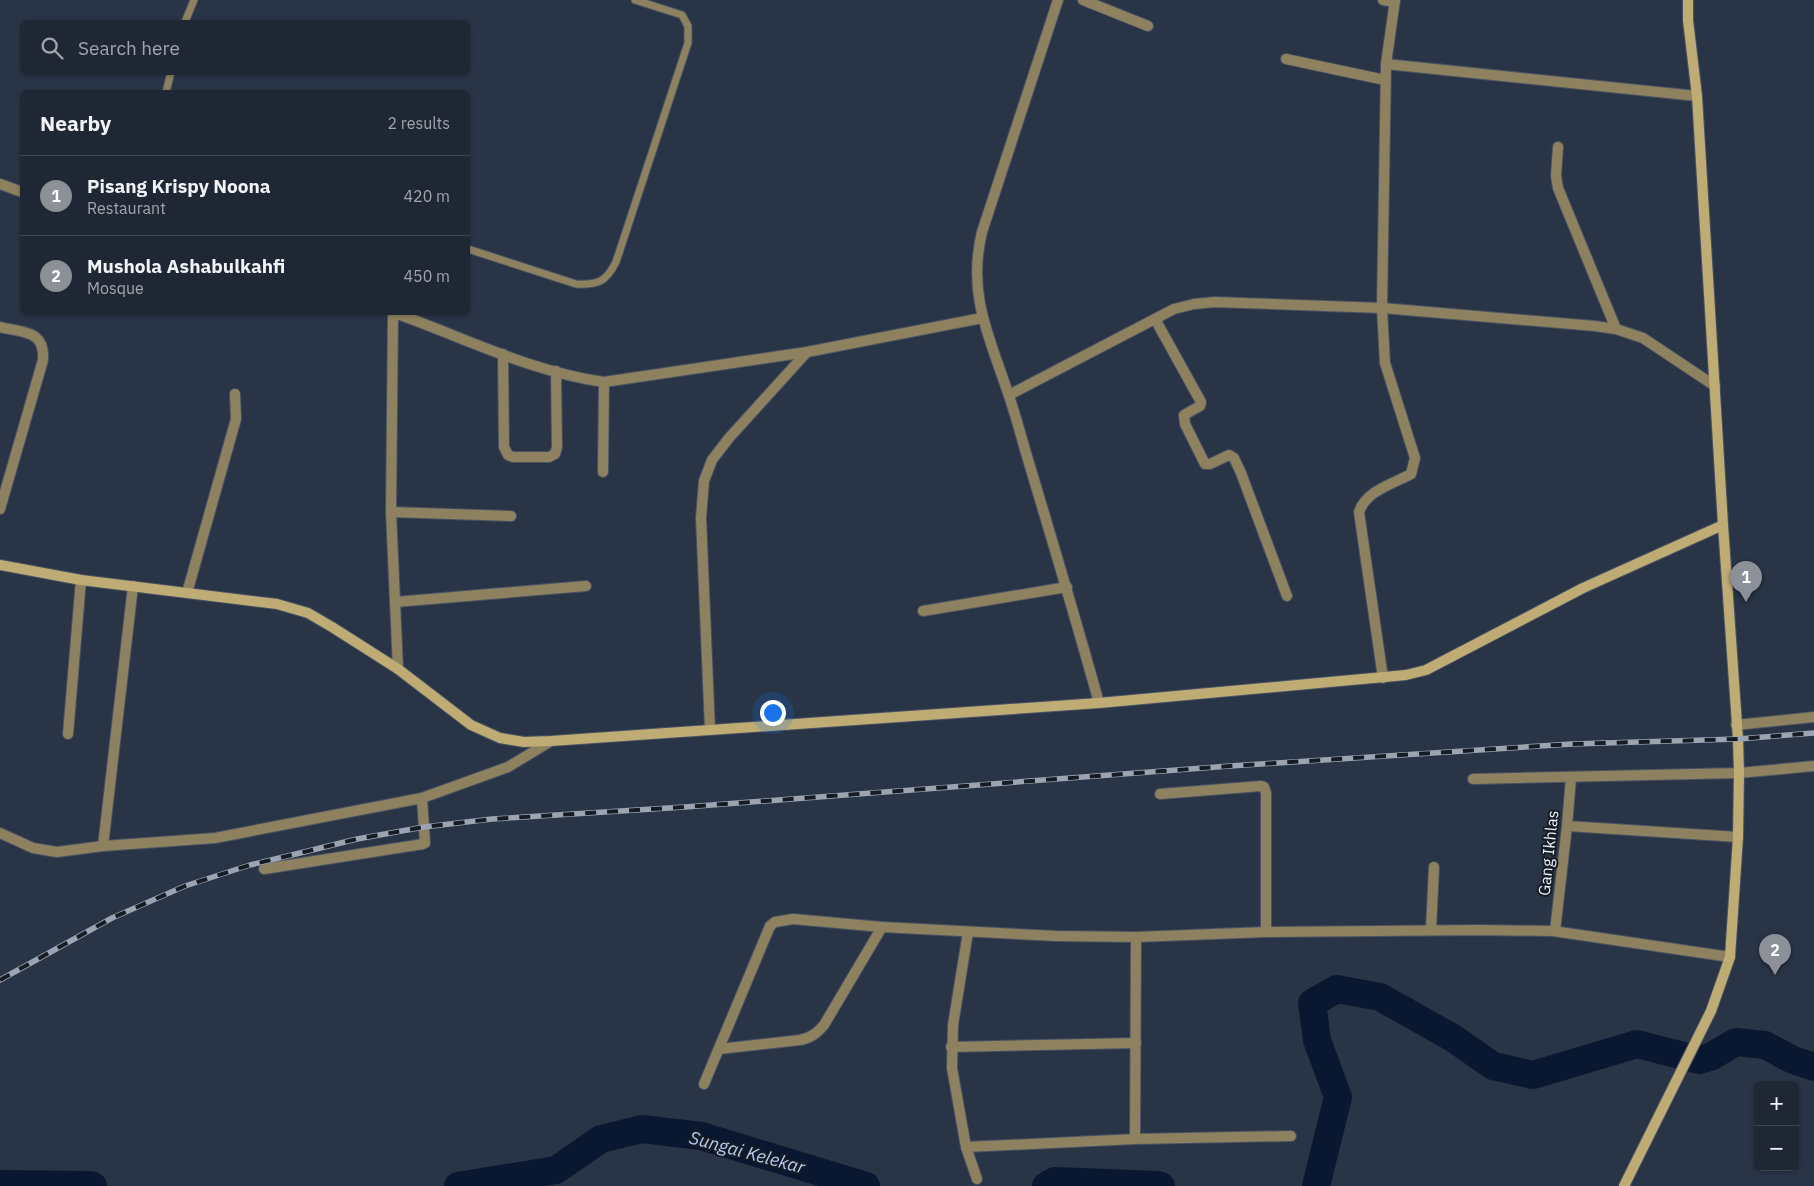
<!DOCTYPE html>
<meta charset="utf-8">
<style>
body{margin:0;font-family:"IBM Plex Sans",sans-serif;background:#2c3340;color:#f1f3f6}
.controls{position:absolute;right:15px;bottom:15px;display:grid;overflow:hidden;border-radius:8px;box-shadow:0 1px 4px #0004}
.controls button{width:45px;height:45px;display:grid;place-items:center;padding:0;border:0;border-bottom:1px solid #3c444f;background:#1f2734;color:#f1f3f6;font:25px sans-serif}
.you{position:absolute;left:772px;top:712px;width:18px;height:18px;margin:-12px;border:4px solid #fff;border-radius:50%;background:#1a73e8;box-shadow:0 0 0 8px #1a73e833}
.badge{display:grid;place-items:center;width:32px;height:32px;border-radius:50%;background:#8c9099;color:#fff;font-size:16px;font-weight:700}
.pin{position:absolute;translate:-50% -41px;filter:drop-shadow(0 1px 2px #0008)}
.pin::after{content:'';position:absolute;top:26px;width:18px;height:15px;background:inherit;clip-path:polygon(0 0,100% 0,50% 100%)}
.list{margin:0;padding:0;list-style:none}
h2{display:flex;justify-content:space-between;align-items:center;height:65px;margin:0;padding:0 20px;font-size:21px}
h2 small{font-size:16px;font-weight:400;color:#a1a5ac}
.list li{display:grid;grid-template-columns:32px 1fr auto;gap:15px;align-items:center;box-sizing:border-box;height:80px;padding:0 20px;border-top:1px solid #3c444f}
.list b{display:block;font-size:19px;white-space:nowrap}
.list p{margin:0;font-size:16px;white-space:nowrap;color:#a1a5ac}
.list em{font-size:16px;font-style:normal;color:#a1a5ac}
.icon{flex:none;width:28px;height:28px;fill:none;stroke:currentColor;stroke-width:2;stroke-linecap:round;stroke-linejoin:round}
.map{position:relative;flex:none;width:1814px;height:1186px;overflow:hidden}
.search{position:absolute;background:#1f2734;box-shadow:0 1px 4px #0004;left:20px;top:20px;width:450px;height:55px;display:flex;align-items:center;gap:12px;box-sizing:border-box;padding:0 18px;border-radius:8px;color:#a1a5ac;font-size:19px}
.panel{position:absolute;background:#1f2734;box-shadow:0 1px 4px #0004;left:20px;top:90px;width:450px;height:225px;border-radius:8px}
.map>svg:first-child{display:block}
</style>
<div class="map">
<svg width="1814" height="1186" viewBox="0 0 1814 1186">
<rect width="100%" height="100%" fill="#293446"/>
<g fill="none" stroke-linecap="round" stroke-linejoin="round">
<g stroke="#0a1730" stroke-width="28">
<polyline points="0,1184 91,1185 93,1186"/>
<polyline points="458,1186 556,1170 601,1139 642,1129 701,1136 866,1186"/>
<polyline points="1046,1186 1055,1181 1158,1185 1161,1186"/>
<polyline points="1316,1186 1338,1097 1317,1040 1312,1003 1337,989 1380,997 1453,1038 1493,1066 1533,1075 1637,1044 1699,1060 1710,1057 1736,1042 1765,1045 1793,1060 1814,1067"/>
</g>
<g stroke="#485263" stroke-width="9">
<g id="lane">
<polyline points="185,22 194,0"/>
<polyline points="166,92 171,72"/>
<path d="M468,249L576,284C598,285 606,282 616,262L688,43V26L682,15L635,0"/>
</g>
</g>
<g stroke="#485263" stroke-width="12">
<g id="street">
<path d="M1058,0L982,232C967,294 989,336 1008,393C1016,416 1022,440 1029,463C1053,543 1077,623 1099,703"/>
<polyline points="1083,0 1148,26"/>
<polyline points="1383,0 1395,2"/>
<polyline points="1286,59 1385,80"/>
<polyline points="1386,64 1697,96"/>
<polyline points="1558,147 1556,176 1558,188 1616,329"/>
<polyline points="0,184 22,192"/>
<path d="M392,312C461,336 530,372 604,382L807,352L982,318"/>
<polyline points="393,313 391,512 398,669"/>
<polyline points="1155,319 1201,402 1200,406 1184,415 1185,424 1205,464 1210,464 1229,455 1234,458 1241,473 1287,596"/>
<path d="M0,327C24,333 45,330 43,360L0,509"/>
<polyline points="503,354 504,447 508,455 513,457 549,457 555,454 557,447 556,371"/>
<polyline points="1009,395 1174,309 1194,304 1215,302 1382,308 1595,326 1616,329 1643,338 1715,386"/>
<polyline points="603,472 604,382"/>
<polyline points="391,512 511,516"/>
<polyline points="187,593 236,419 235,394"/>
<polyline points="395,602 586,586"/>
<polyline points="923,611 1067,587"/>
<path d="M1383,678L1359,512C1366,491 1392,484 1411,474L1415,458L1385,363L1382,308L1386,64L1395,0"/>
<polyline points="1736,725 1814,717"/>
<polyline points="710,730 701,518 704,481 712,460 729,438 807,352"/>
<polyline points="68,734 81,580"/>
<polyline points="1473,779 1739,773 1814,766"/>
<polyline points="1160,794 1261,786 1264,787 1266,793 1266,932"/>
<polyline points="1567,826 1738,837"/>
<polyline points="0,833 33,848 57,852 103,846 215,838 422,798 508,767 551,741"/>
<polyline points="103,846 133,586"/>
<polyline points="264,869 423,844 425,843 422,798"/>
<polyline points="1431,930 1434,867"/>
<polyline points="1555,931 1567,826 1571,778"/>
<polyline points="968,932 953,1025 952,1068 966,1147 977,1179"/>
<polyline points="951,1047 1136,1043"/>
<path d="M719,1049L800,1040C811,1038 817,1033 824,1025L882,927"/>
<polyline points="704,1084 770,926 775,922 793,919 882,927 1057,936 1136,937 1266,932 1480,930 1553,931 1730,957"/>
<polyline points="1135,1139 1136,937"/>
<polyline points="966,1147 1135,1139 1291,1136"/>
</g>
</g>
<g stroke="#485263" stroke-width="12">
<g id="secondary">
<polyline points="0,565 81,580 277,604 308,613 332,627 398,669 471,725 500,738 524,742 551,741 1099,703 1406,675 1426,670 1583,588 1723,525"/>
<polyline points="1624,1186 1711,1011 1730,957 1738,837 1739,773 1738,739 1723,525 1697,96 1688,20 1688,0"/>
</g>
</g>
<use href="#lane" stroke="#8d815f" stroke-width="7"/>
<use href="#street" stroke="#8d815f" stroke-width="10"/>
<use href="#secondary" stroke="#bfac75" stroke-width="10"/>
<g stroke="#9ba4b3" stroke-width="5.5">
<polyline id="rail" points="0,980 112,918 185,886 250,865 300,853 357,839 424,827 492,819 685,807 1230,766 1572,744 1738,739 1814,733"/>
</g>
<use href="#rail" stroke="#171c24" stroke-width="4" stroke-dasharray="11" stroke-linecap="butt"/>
</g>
<g text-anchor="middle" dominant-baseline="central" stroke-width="4" stroke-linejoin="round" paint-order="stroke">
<g font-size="16" fill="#e9f1fd" stroke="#171c24">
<text transform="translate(1548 853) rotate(-84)">Gang Ikhlas</text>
</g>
<g font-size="18" font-style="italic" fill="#b4ccf6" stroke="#171c24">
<text transform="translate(747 1152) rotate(15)">Sungai Kelekar</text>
</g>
</g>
</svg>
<div class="controls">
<button>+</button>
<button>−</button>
</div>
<div class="you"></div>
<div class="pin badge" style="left:1746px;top:602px">1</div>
<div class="pin badge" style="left:1775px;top:975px">2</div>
<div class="search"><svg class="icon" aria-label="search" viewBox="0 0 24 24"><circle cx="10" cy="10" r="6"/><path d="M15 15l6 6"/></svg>Search here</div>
<section class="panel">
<h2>Nearby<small>2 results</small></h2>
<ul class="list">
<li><span class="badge">1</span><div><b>Pisang Krispy Noona</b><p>Restaurant</p></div><em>420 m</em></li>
<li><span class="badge">2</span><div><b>Mushola Ashabulkahfi</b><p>Mosque</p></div><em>450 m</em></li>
</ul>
</section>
</div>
